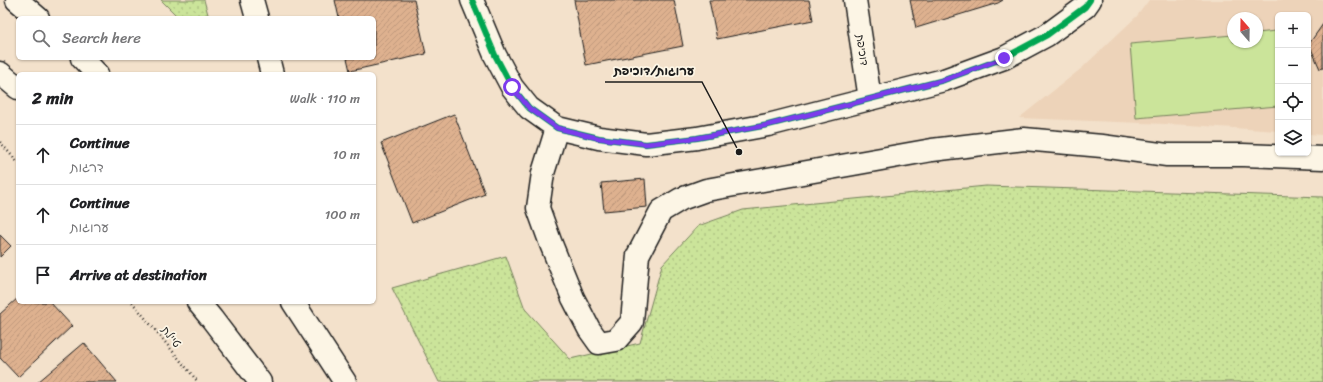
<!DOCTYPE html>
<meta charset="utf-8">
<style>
body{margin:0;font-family:Sriracha,"Playpen Sans Hebrew",sans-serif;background:#f2f2f2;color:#202124}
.controls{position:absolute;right:12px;top:12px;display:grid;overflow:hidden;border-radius:6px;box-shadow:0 1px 3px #0004}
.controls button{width:36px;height:36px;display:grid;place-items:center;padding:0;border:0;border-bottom:1px solid #e0e0e0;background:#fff;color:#202124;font:20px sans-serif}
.compass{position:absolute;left:1227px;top:12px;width:36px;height:36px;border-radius:50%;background:#fff;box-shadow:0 1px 3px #0004;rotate:340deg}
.stop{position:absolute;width:12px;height:12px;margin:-9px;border:3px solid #7c3aed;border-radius:50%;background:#fff}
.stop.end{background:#7c3aed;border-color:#fff;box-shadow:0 1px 4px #0008}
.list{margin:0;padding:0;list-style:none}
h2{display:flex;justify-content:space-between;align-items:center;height:52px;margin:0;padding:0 16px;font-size:17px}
h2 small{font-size:13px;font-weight:400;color:#757577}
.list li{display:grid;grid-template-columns:26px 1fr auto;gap:12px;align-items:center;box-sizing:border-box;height:60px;padding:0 16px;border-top:1px solid #e0e0e0}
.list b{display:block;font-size:15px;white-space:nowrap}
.list p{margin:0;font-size:13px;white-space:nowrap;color:#757577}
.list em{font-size:13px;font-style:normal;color:#757577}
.icon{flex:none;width:22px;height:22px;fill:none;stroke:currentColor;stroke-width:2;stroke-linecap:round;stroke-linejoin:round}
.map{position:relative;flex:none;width:1323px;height:382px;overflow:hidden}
.search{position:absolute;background:#fff;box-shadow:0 1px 3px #0004;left:16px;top:16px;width:360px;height:44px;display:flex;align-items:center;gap:10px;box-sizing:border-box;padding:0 14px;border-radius:6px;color:#757577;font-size:15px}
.panel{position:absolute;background:#fff;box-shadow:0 1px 3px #0004;left:16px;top:72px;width:360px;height:232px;border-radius:6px}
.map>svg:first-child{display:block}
</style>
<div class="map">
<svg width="1323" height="382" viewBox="0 0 1323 382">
<defs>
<pattern id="grass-dots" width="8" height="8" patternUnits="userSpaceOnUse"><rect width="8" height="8" fill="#cbe49a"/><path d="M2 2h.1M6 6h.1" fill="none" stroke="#aec384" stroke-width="1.8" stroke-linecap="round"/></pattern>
<pattern id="building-hatch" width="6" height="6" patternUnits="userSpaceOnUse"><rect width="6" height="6" fill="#deb18f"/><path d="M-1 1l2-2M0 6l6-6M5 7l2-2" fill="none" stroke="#be987b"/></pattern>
</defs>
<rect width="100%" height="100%" fill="#f3e1cb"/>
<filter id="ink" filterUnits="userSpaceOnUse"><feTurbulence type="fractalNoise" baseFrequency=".025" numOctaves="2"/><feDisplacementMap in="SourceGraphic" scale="8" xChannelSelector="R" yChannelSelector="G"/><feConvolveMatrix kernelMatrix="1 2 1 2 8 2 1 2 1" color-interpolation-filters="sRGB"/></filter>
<g filter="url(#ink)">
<path fill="#edd3b9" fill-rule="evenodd" d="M1149,0H1323V135L1308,134V15H1278V131L1190,125L1019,118L1082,68L1137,16ZM1233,18H1257V42H1233Z"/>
<g fill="url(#grass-dots)" stroke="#74805b">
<polygon points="161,0 204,0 209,18 179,18"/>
<polygon points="986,186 1323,197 1323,382 439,382 392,288 506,256 525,309 570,359 640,343 662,265 698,226 743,210"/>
</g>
<polygon fill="#cbe49a" stroke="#74805b" points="1276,31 1278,53 1278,106 1136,118 1130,44 1233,35 1233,42 1257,42 1257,33"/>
<g fill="url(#building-hatch)" stroke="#1c1c1c">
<polygon points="335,0 414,0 426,54 350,71 347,58 374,58 374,18 339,18"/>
<polygon points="574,0 674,0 683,46 586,65"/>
<polygon points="709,0 809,0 813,20 717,39"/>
<polygon points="910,0 1003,0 998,3 916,28"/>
<polygon points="1323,24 1323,68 1320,69 1309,44"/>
<polygon points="454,114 485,194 412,223 381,143"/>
<polygon points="645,179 647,207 604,211 601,183"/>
<polygon points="0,235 11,246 0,257"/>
<polygon points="18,298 18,302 50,302 72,326 18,377 0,358 0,314"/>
<polygon points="84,343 117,382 38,382"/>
</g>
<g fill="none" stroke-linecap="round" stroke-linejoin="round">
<g stroke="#1c1c1c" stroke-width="25">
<g id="minor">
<polyline points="252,0 257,18"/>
<polyline points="472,0 495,55 512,87 529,108 557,128 599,138 646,144 697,138 768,125 944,80 1004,58 1047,35 1085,7 1090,0"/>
<polyline points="855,0 870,99"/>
<polyline points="268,58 272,74"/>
<polyline points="557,128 543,173 538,208 551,244 573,298 589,329 599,343 616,340 632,322 638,255 661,211 681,199 706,190 932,150 1024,139 1102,146 1167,155 1243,155 1323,158"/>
</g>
</g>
<g stroke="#1c1c1c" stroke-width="25">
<g id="major">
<polyline points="17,0 38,18"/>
<polyline points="82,58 97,74"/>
<polyline points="0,73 18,88"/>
<polyline points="198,302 212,319 260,382"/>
<polyline points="293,302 345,382"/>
</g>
</g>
<g stroke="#1c1c1c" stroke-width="2.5" stroke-dasharray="1 3" stroke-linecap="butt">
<polyline points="0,142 18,163"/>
<polyline points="132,302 198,382"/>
</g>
<use href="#minor" stroke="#fcf5e5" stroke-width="22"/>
<use href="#major" stroke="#fcf5e5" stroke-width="22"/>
<g stroke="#fcf5e5" stroke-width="9">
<polyline id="bus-1" points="472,0 495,55 512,87 529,108 557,128 599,138 646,144 697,138 768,125 944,80 1004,58 1047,35 1085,7 1090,0"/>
</g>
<use href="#bus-1" stroke="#00a651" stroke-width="6"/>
</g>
</g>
<g fill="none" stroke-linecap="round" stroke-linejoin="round" filter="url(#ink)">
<polyline stroke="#7c3aed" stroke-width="5" points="512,87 529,108 557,128 598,138 646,144 697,138 768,125 944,80 1004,58"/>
</g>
<g text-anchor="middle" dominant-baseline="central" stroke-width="3.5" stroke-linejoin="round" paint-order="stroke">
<g font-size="11" fill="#1c1c1c" stroke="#fcf5e5">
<text transform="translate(862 50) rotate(81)">דוכיפת</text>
<text transform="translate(171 337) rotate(51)">טיילת</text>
</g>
</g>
<path fill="none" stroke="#1c1c1c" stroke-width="1.5" d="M739 152L702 82H605"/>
<circle fill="#1c1c1c" stroke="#fcf5e5" stroke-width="1.5" cx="739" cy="152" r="4"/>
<g font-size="12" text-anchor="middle" font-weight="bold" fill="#1c1c1c" stroke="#fcf5e5" stroke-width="3.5" stroke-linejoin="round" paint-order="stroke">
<text x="654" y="75">ערוגות/דוכיפת</text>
</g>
</svg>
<div class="controls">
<button>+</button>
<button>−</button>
<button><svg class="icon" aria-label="locate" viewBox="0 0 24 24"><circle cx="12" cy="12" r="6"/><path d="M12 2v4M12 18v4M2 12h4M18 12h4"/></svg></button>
<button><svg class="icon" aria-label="layers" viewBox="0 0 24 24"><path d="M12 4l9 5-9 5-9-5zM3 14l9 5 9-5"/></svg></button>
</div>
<svg class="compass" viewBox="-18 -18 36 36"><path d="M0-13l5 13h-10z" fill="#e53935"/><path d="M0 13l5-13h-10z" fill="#757577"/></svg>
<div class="stop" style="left:512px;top:87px"></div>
<div class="stop end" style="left:1004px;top:58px"></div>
<div class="search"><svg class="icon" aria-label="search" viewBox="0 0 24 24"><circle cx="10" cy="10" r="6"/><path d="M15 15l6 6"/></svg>Search here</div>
<section class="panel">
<h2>2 min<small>Walk · 110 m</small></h2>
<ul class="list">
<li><svg class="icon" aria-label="ahead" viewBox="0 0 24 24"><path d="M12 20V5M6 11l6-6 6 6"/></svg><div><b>Continue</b><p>דרגות</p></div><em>10 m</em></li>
<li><svg class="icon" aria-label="ahead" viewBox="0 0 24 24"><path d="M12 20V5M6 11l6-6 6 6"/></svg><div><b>Continue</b><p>ערוגות</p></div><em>100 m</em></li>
<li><svg class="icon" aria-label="arrive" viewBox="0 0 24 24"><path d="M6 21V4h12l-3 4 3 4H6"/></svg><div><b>Arrive at destination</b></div></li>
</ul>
</section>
</div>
